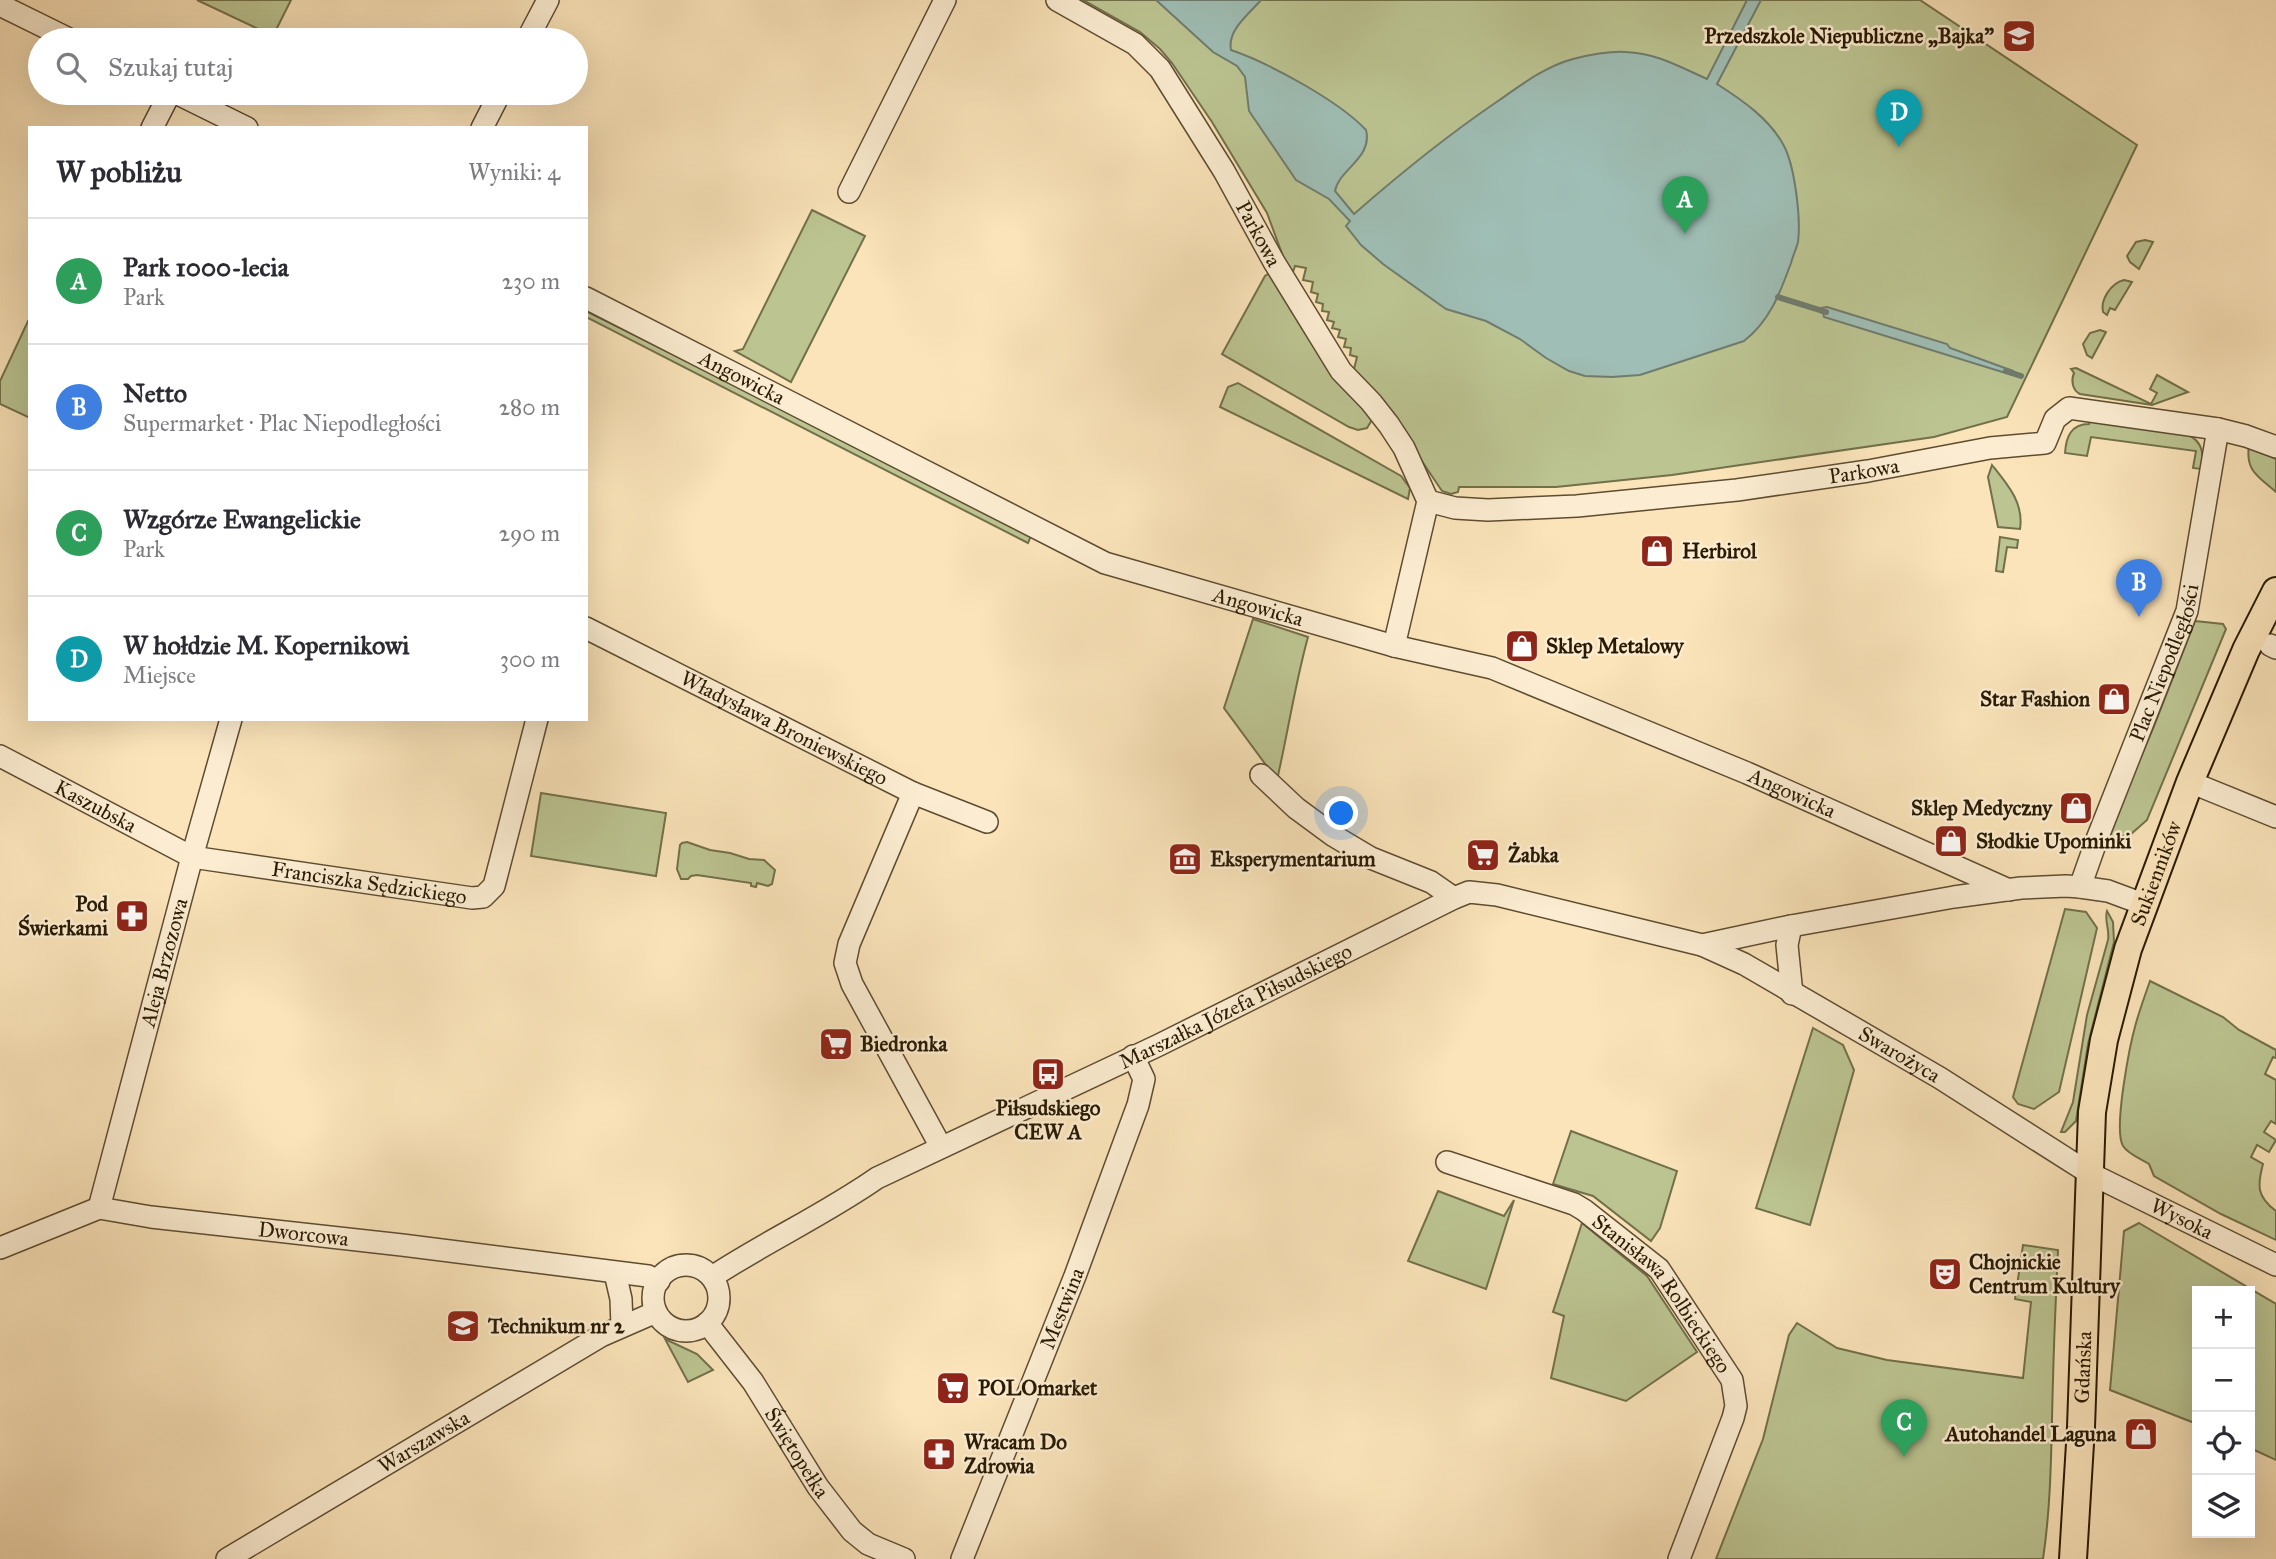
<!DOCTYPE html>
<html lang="pl">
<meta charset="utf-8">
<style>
body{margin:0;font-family:"IM FELL Great Primer",serif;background:#f7f7f7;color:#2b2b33}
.controls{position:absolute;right:21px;bottom:21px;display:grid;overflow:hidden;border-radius:0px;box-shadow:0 7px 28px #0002}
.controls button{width:63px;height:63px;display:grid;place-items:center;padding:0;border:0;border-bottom:2px solid #e1e1e2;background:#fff;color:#2b2b33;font:35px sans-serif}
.you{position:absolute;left:1342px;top:814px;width:24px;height:24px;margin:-18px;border:5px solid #fff;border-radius:50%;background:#1a73e8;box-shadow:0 0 0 10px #1a73e833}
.badge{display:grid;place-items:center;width:46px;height:46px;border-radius:50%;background:#d93025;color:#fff;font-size:23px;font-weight:700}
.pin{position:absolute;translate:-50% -58px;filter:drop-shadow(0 2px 4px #0008)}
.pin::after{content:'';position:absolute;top:37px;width:24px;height:21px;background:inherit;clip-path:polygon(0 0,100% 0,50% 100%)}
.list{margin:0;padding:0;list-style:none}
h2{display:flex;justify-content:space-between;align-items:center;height:91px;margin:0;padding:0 28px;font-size:30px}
h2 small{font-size:23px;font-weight:400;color:#7c7c81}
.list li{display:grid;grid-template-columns:46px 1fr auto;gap:21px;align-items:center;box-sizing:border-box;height:126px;padding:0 28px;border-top:2px solid #e1e1e2}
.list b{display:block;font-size:26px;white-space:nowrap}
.list p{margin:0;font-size:23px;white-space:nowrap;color:#7c7c81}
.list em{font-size:23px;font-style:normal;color:#7c7c81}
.icon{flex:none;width:38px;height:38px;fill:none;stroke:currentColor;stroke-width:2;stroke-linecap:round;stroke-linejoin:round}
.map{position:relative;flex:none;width:2276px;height:1559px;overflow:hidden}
.search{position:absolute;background:#fff;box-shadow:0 7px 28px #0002;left:28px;top:28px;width:560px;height:77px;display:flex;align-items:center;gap:18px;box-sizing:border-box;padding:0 24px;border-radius:38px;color:#7c7c81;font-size:26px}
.panel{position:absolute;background:#fff;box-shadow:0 7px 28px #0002;left:28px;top:126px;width:560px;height:595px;border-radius:0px}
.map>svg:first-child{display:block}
</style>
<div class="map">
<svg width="2276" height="1559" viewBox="0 0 2276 1559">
<rect width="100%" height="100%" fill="#fbe4ba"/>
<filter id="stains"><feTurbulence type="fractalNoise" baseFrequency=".00286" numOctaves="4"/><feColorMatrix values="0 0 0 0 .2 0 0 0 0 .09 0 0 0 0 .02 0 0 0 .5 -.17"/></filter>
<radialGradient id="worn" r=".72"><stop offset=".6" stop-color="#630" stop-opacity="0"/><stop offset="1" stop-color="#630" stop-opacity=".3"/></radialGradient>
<g fill="#bcc592" stroke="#72704a" stroke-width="2">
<polygon points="197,0 291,0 273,36"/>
<polygon points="1083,0 1920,0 2137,145 2007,417 1934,437 1672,475 1556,487 1459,487 1458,492 1451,494 1442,491 1409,442 1352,377 1357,357 1350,355 1351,348 1344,347 1346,339 1338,337 1340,330 1332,328 1334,322 1327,320 1329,312 1322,311 1323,304 1316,302 1318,294 1311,292 1313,282 1303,280 1306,268 1295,266 1291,278 1267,213 1212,122 1172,63 1160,49 1140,32"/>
<polygon points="812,210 865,236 791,382 735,351 743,349"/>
<polygon points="2145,240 2153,242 2139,269 2130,262 2127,256 2136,242"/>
<polygon points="1274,270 1373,418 1367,428 1358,430 1349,427 1222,354 1265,276"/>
<path d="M2124,280L2132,282L2115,310L2110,308L2107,315L2103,312C2100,300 2111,283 2124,280Z"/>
<polygon points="586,311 1032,533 1028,543 586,317"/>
<polygon points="28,321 30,322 30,418 0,404 0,381"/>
<polygon points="2100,330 2106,332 2092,358 2087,355 2083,344 2090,333"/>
<path d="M2076,368L2151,404L2157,393L2150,389L2157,375L2188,392L2152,405L2080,394C2072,390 2071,380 2074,373L2071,369Z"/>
<polygon points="1238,383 1401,476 1410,488 1408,499 1220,407 1228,387"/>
<path d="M2090,420L2187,434C2203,442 2204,453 2201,469L2193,468L2196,451L2091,437L2087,456L2065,453C2066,437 2071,424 2089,424Z"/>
<path d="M2249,446L2276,459V492C2259,477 2245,471 2249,446Z"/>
<path d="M1992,465C2008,485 2024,503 2020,529L1998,527L1988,477Z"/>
<polygon points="2000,537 2018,540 2017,548 2007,547 2003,572 1996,571"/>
<path d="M1253,619L1308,637C1295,684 1288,732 1277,780L1224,708Z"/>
<polygon points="2195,621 2223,624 2226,629 2147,820 2131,834 2106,840 2154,726"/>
<polygon points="541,793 666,813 656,876 531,856"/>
<polygon points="687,842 710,850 730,853 749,859 764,860 775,870 772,884 768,886 757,883 756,887 751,886 751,883 697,875 691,876 688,879 681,879 677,869 680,845 682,843"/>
<polygon points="2065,909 2086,912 2097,928 2059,1092 2034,1109 2018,1104 2013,1097"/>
<path d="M2107,911L2113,922L2114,942L2088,1044L2076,1121L2065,1132H2061L2073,1102L2087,1015L2108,940C2110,930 2104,920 2107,911Z"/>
<path d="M2150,981L2223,1017L2239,1030L2276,1050V1058L2273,1057L2265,1074L2276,1080V1124L2271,1121L2264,1132L2276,1140L2269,1152L2257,1145L2251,1157L2263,1164C2257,1186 2257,1197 2276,1211V1240L2221,1214L2154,1176L2149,1164C2141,1159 2128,1154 2123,1146C2113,1129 2130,1044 2136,1023C2140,1009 2145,995 2150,981Z"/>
<polygon points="1813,1028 1843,1045 1854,1070 1810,1225 1756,1208"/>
<polygon points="1571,1131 1677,1171 1660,1228 1651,1241 1593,1196 1553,1184"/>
<polygon points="1438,1191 1504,1216 1514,1200 1486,1289 1408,1261"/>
<polygon points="1582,1223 1647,1276 1697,1352 1626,1401 1551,1378 1564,1316 1553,1312"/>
<polygon points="2139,1223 2276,1304 2276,1460 2250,1448 2250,1291 2197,1291 2197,1424 2110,1390 2124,1231"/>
<path d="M2023,1245L2058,1250C2056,1294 2054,1337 2053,1380C2051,1442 2052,1498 2043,1559H1716L1763,1439L1789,1335L1797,1323L1837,1348L1887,1360L2023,1378L2031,1302L2015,1299Z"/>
<polygon points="665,1339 697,1354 713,1370 688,1382"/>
</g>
<g fill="#9fbeb5" stroke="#707c6e" stroke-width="2">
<path d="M1156,0H1261C1249,14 1227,30 1231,50C1269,63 1339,101 1366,130C1373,158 1339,169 1335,191L1354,214C1402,172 1445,137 1498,101C1521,85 1546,66 1573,59C1589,55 1609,51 1626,52C1656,53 1680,67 1707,79L1747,0H1761L1717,84C1742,100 1770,119 1784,146C1795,167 1801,219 1798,242C1796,249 1793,256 1791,263C1780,293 1770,321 1744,341L1640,375L1612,377L1585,376L1569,371L1546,358L1520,339L1486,321L1446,309L1383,264L1361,245L1346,226L1350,221L1329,199L1296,180L1249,111L1245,77L1237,66L1213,52Z"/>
<polygon points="1827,307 1947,344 1950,348 2013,371 2012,375 1824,317 1823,313 1820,312 1821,308"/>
</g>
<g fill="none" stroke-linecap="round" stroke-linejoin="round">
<g stroke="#707c6e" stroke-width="6">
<polyline points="1778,297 1826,312"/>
<polyline points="2006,371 2021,376"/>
</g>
<g stroke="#5e4c31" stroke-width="24">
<g id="minor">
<path id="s1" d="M1057,0L1135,44L1160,69L1224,171L1274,262L1341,371L1371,402L1389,425L1404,448L1428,501L1394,646"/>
<polyline points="0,5 71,40"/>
<polyline points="527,40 548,0"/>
<polyline points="176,93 247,128"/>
<polyline points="152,128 170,93"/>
<polyline points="482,128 500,93"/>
<polyline points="849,192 945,0"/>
<path id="s2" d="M586,298L1105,563L1394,646L1492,668L1747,773L2009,890"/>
<path id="s3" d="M1428,501L1455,508L1488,510L1577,506L1737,490L1868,471L1990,448L2045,443L2055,419L2069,408L2218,429L2246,436L2276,447"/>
<path id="s4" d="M586,628L913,793L987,822"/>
<polyline points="2270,645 2276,648"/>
<path id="s5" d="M0,756L192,857L472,898L483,897L494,886L537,719"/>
<polyline points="1261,775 1296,808 1334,836 1371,858 1431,882 1454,898"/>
<polyline points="2190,782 2276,817"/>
<polyline points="913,793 849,944 845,963 852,984 941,1147"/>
<path id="s6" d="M2080,887L2097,839L2187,611L2218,429"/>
<polyline points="1791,926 1787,945 1792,994"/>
<path id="s7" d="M1702,945L1744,964L1940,1078L2089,1173L2276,1265"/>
<path id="s8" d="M1447,1162L1574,1204L1584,1210L1659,1269L1732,1380L1736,1406L1733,1418L1679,1559"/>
<path id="s9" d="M99,1208L192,857L231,719"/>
<path id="s10" d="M0,1248L99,1208L151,1217L402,1245L648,1276L659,1281"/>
<circle cx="686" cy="1298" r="33"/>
<polyline points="615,1273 621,1299 622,1326"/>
<path id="s11" d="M712,1277C765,1242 824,1215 877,1178L1159,1045L1454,898L1469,892L1497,895L1702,945L1791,926L1954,897L2021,888L2066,886L2080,887L2108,891L2143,904"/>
<path id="s12" d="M707,1323L753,1382L818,1487L852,1531L868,1544L904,1559"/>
<path id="s13" d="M227,1559L601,1336L656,1312"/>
<path id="s14" d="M962,1559L1075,1276L1138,1105L1144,1079L1133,1056"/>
</g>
</g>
<g stroke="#291a03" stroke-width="30">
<g id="major">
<path id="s15" d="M2073,1559L2081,1427L2092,1112L2104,1040L2128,949L2190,782L2246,650L2276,591"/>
</g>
</g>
<use href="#minor" stroke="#fcedd2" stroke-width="21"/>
<use href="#major" stroke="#fbe4ba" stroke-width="26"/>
</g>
<defs>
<g id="school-square" transform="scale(1.75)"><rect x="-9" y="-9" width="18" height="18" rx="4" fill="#8f2418" stroke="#fcedd2"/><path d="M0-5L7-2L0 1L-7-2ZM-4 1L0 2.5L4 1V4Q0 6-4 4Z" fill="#fff"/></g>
<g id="shop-square" transform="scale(1.75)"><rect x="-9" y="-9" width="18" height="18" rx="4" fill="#8f2418" stroke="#fcedd2"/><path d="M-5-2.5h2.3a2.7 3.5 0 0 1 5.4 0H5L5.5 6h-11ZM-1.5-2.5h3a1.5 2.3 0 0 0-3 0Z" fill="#fff"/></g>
<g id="supermarket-square" transform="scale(1.75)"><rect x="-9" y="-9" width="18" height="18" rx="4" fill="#8f2418" stroke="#fcedd2"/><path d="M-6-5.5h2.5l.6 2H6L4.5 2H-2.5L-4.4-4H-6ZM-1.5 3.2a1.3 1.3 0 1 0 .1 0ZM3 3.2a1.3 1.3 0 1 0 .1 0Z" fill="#fff"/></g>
<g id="museum-square" transform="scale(1.75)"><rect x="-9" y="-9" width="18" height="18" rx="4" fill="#8f2418" stroke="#fcedd2"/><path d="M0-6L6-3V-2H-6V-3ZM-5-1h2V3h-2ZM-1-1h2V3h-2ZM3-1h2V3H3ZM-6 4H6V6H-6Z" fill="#fff"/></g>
<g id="pharmacy-square" transform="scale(1.75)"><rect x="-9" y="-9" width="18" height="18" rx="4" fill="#8f2418" stroke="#fcedd2"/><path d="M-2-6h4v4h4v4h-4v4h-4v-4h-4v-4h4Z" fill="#fff"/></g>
<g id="bus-square" transform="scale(1.75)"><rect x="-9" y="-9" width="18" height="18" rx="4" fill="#8f2418" stroke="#fcedd2"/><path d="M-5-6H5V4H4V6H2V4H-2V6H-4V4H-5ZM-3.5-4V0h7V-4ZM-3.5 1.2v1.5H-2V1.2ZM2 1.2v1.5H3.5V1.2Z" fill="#fff"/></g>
<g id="theatre-square" transform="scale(1.75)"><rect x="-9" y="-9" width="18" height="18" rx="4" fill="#8f2418" stroke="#fcedd2"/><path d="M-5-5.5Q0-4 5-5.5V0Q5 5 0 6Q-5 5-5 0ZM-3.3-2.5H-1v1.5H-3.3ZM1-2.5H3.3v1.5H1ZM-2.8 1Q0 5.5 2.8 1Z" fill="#fff"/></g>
</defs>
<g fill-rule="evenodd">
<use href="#school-square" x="2019" y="36"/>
<use href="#shop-square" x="1657" y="551"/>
<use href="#shop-square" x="1522" y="646"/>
<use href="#shop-square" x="2114" y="699"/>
<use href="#shop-square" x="2076" y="808"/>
<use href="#shop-square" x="1951" y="841"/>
<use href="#supermarket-square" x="1483" y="855"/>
<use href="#museum-square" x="1185" y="859"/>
<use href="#pharmacy-square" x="132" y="916"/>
<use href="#supermarket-square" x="836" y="1044"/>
<use href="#bus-square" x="1048" y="1074"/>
<use href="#theatre-square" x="1945" y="1274"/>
<use href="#school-square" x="463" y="1326"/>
<use href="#supermarket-square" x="953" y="1388"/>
<use href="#shop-square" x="2141" y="1434"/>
<use href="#pharmacy-square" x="939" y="1454"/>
</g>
<g text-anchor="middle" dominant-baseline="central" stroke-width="5" stroke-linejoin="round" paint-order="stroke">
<g font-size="21" font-weight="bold" fill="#291a03" stroke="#fcedd2" text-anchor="start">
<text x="1994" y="36" text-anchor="end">Przedszkole Niepubliczne „Bajka”</text>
<text x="1682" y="551">Herbirol</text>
<text x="1546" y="646">Sklep Metalowy</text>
<text x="2090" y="699" text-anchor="end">Star Fashion</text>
<text x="2052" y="808" text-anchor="end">Sklep Medyczny</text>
<text x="1976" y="841">Słodkie Upominki</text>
<text x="1508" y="855">Żabka</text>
<text x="1210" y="859">Eksperymentarium</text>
<text x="108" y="904" text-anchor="end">Pod<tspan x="108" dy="24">Świerkami</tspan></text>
<text x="860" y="1044">Biedronka</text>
<text x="1048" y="1108" text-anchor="middle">Piłsudskiego<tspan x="1048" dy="24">CEW A</tspan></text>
<text x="1969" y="1262">Chojnickie<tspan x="1969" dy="24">Centrum Kultury</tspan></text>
<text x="488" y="1326">Technikum nr 2</text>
<text x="978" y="1388">POLOmarket</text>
<text x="2116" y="1434" text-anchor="end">Autohandel Laguna</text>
<text x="964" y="1442">Wracam Do<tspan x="964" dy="24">Zdrowia</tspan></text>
</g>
<g font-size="21" fill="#291a03" stroke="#fcedd2">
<text stroke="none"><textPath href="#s1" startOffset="317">Parkowa</textPath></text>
<text stroke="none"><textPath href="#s2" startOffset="175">Angowicka</textPath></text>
<text stroke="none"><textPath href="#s3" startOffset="439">Parkowa</textPath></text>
<text stroke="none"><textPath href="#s2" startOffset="742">Angowicka</textPath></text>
<text stroke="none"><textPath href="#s6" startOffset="240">Plac Niepodległości</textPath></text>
<text stroke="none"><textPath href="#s4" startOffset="222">Władysława Broniewskiego</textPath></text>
<text stroke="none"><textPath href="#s2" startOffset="1309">Angowicka</textPath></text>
<text stroke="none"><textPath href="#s5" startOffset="108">Kaszubska</textPath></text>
<text stroke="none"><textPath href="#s15" startOffset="695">Sukienników</textPath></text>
<text stroke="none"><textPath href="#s5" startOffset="396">Franciszka Sędzickiego</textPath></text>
<text stroke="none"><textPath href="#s9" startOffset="254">Aleja Brzozowa</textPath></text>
<text stroke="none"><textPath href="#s11" startOffset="590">Marszałka Józefa Piłsudskiego</textPath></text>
<text stroke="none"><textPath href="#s7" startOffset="226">Swarożyca</textPath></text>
<text stroke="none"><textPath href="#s7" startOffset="553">Wysoka</textPath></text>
<text stroke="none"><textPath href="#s10" startOffset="313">Dworcowa</textPath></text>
<text stroke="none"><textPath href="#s8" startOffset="261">Stanisława Rolbieckiego</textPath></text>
<text stroke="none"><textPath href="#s14" startOffset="270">Mestwina</textPath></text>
<text stroke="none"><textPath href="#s15" startOffset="192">Gdańska</textPath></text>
<text stroke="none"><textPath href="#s13" startOffset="229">Warszawska</textPath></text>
<text stroke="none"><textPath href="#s12" startOffset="158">Świętopełka</textPath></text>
</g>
</g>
<rect width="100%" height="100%" filter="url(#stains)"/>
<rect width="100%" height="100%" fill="url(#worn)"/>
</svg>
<div class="controls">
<button>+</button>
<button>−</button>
<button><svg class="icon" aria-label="locate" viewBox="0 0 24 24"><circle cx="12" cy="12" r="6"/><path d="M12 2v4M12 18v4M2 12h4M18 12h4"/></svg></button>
<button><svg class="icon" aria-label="layers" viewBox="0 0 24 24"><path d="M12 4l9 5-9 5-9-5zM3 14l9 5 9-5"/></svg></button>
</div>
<div class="you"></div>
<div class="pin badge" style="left:1685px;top:234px;background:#2e9e5b">A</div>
<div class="pin badge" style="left:2139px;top:617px;background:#3f7fe0">B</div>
<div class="pin badge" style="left:1904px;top:1457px;background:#2e9e5b">C</div>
<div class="pin badge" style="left:1899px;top:147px;background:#0f9aa8">D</div>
<div class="search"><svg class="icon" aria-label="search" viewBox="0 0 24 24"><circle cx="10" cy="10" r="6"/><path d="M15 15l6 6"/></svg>Szukaj tutaj</div>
<section class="panel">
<h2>W pobliżu<small>Wyniki: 4</small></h2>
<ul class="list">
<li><span class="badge" style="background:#2e9e5b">A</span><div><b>Park 1000-lecia</b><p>Park</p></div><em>230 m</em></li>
<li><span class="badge" style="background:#3f7fe0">B</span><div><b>Netto</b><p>Supermarket · Plac Niepodległości</p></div><em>280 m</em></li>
<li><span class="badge" style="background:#2e9e5b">C</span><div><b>Wzgórze Ewangelickie</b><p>Park</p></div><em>290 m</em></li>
<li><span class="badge" style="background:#0f9aa8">D</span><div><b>W hołdzie M. Kopernikowi</b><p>Miejsce</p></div><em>300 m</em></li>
</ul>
</section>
</div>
